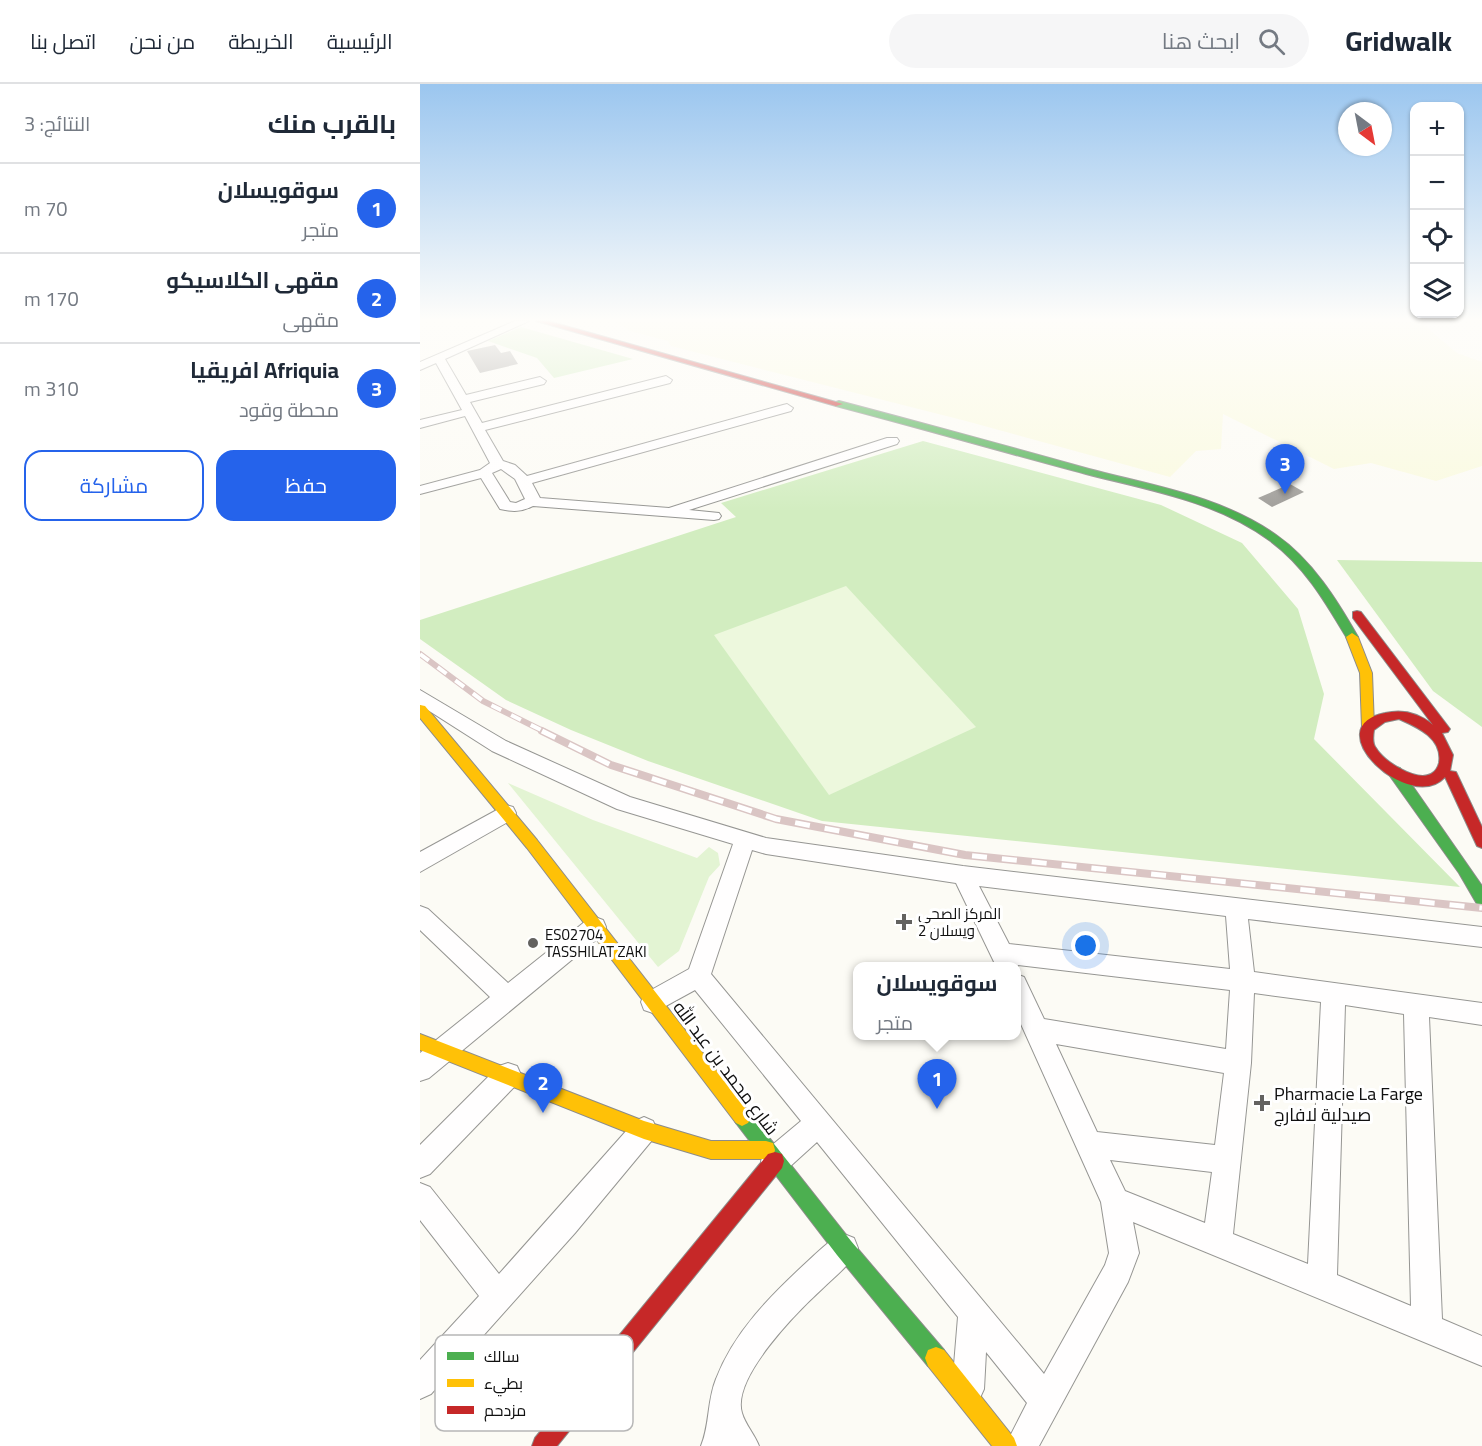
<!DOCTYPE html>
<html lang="ar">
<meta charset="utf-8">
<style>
body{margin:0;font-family:Georgia,Cairo,serif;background:#f6f6f7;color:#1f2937;direction:rtl}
.controls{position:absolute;right:18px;top:18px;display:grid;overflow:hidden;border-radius:12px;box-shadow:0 2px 4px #0004}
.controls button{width:54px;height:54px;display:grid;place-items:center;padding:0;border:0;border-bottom:2px solid #e0e1e3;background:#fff;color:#1f2937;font:30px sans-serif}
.compass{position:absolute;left:918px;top:18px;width:54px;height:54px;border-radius:50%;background:#fff;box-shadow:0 2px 4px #0004;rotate:148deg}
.you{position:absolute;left:666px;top:862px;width:21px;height:21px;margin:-15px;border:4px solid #fff;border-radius:50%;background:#1a73e8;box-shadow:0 0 0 9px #1a73e833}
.badge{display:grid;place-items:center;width:39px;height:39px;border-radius:50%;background:#2563eb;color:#fff;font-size:20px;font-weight:700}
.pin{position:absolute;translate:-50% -50px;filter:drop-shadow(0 2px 3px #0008)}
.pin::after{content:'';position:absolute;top:32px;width:21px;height:18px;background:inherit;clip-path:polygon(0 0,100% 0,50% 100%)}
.popup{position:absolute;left:433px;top:878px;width:168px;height:78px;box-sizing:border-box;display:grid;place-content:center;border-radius:12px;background:#fff;filter:drop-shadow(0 2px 4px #0005);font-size:20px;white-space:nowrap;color:#747a83}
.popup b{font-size:22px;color:#1f2937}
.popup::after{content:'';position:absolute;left:50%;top:100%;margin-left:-12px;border:12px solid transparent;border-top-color:#fff}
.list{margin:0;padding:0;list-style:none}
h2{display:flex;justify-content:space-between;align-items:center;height:78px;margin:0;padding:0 24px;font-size:26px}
h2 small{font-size:20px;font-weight:400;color:#747a83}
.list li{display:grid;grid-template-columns:39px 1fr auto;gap:18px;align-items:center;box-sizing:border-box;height:90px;padding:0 24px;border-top:2px solid #e0e1e3}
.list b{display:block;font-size:22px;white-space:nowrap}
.list p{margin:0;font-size:20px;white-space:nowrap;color:#747a83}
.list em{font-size:20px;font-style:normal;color:#747a83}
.actions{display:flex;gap:12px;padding:18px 24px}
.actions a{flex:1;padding:14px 0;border:2px solid #2563eb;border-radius:18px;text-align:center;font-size:21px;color:#2563eb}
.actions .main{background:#2563eb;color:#fff}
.icon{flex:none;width:33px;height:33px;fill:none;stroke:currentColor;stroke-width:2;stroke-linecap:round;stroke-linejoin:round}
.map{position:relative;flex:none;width:1062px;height:1362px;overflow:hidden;direction:ltr}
header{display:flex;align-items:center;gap:36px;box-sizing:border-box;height:84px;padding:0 30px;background:#fff;border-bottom:2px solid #e0e1e3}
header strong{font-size:28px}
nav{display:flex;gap:33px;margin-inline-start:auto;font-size:21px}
.search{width:420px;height:54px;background:#f6f6f7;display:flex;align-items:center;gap:15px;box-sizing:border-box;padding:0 21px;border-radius:33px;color:#747a83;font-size:22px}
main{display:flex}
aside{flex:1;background:#fff}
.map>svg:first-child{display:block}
</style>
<header>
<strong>Gridwalk</strong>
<div class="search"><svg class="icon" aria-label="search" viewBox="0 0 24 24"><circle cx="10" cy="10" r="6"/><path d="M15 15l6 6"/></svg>ابحث هنا</div>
<nav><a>الرئيسية</a><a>الخريطة</a><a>من نحن</a><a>اتصل بنا</a></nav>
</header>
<main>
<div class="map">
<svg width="1062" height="1362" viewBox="0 0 1062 1362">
<rect width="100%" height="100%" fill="#fcfbf5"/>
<polygon fill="#fafae0" points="194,237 999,237 1037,269 1062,278 1062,382 1016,397 951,379 914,385 803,330 801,365 776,367 750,393 546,337 251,262 248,257 210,247"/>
<polygon fill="#e3f4d3" points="88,699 173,736 277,774 289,763 298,769 300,781 289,793 259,867 238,883"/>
<g fill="#d2edc0">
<polygon points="101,243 213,275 134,294 117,274 68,257"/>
<polygon points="503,357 741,421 822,459 878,525 904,610 894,655 1040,803 402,737 228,677 151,646 86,616 0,555 0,536 316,433 301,419"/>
<polygon points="917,476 1062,478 1062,643 1013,607"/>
</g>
<polygon fill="#edf8dd" points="426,502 556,643 409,711 294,551"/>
<g fill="#a09e9a">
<polygon points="75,261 81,269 90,267 98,280 60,289 47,267"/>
<polygon points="870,400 884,408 852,423 838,414"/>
</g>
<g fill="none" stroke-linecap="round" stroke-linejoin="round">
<g stroke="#969693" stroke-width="2">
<g id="street">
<path d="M95,237H109L25,275L46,311L120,293L126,297L124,300L50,318L62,339L246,292L252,296L250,299L65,346L83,377L95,381L107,392L363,321L367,320L373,324L371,327L112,399L120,414L249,424L467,354H477L479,357L477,360L269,426L299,429L301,432L299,435L294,436L113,422C101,428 93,428 80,425L61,394L0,410V402L60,386L70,379L45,332L0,344V336L42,326L16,279L0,286V278ZM81,385L95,395L105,415L96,419L90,418L72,389Z"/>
<path d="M0,606L86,657L210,713L346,754L543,782L1062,843V863L828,835L834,888L1062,919V941L1009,933L1022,1235L1062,1252V1282L713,1138L719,1169L708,1198L619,1362H585L607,1319L566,1268L564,1305L559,1316L548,1321L537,1316L532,1305L538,1233L397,1058L365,1087L355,1091L345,1087L341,1077L345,1067L381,1037L275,906L233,929L224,926L221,918L224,910L269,885L313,760L197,725L72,667L0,621ZM332,766L346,770L536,799L576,882H596V885L598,881L810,906L806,965L624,935L604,893L596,890V929L681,1118L689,1169L685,1181L624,1290L291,890ZM559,802L806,832L810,885L589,860ZM834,909L901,918L888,1180L813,1150L831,979ZM925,921L984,930L991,1222L917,1191ZM636,960L804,989L795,1061L677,1048ZM690,1076L792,1088L785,1139L705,1107Z"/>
<polygon points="86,721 93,723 96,729 93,735 0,788 0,768"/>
<polygon points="0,822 8,825 88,899 167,836 175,833 183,836 186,843 183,850 9,994 0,997 0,969 70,913 0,846"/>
<polygon points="88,979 97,982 101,991 97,1000 10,1090 0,1094 0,1061 79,982"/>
<polygon points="224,1033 233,1037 237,1046 233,1055 155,1149 11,1310 0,1315 0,1276 59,1212 0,1136 0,1099 10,1103 79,1190 215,1037"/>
<path d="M424,1150L434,1154L438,1164C431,1181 415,1192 402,1205C378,1227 311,1294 322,1329C325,1340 335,1351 339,1362H281C290,1340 287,1317 296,1295C314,1248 351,1211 388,1177C399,1167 410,1155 424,1150Z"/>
</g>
</g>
<g stroke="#8d8c8a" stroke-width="2">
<g id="fast">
<path d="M419,317C503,339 586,362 669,385C733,402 801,412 856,451C892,476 917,516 938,553L936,556H928C906,519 885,482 849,456C796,417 729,406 666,390C583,368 500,344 416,322V318Z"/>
<polygon points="975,683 980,684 1062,802 1062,821 1057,820 1039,789 970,692 968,688"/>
<polygon points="322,1024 328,1027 431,1157 524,1266 527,1274 524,1282 516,1285 508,1282 417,1171 316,1039 313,1033 316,1027"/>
</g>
</g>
<g stroke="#8d8c8a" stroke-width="2">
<g id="slow">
<polygon points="932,549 938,553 952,589 954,643 948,648 942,643 940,589 926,553"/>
<polygon points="0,621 5,622 117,756 328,1027 331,1033 328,1039 322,1042 316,1039 107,764 0,634"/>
<polygon points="0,950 224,1037 291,1057 346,1057 353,1059 355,1066 353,1073 346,1075 291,1075 224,1055 0,966"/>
<polygon points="516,1263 524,1266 594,1354 597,1362 572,1362 508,1282 505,1274 508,1266"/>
</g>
</g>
<g stroke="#8d8c8a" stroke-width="2">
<g id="jam">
<polygon points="116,237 128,237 423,320 416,322"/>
<path d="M937,527L941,528L1030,645L1028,648L1022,649L1033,671L1030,687L1036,688L1062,743V764L1057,762L1025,693C990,731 895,643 965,629C982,625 999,629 1013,641L933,534V528ZM979,635C997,643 1023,654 1019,679C1018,683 1015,688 1011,690C996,698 963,677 956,664C952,659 953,652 954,646L965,638Z"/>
<polygon points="355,1068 362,1070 364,1077 362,1084 137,1362 112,1362 115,1354 348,1070"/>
</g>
</g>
<use href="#street" fill="#fffefe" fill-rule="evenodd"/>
<use href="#fast" fill="#4caf50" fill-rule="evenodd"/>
<use href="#slow" fill="#ffc107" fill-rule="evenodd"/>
<use href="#jam" fill="#c62828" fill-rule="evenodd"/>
<g stroke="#dac5c4" stroke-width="6">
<polyline id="rail-far1" points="0,570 63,617 125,648"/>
</g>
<g stroke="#dac5c4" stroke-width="8">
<polyline id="rail" points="122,647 191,681 356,735 545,771 1062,824"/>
</g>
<use href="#rail-far1" stroke="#fff" stroke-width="4" stroke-dasharray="11" stroke-linecap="butt"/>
<use href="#rail" stroke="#fff" stroke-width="5" stroke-dasharray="15" stroke-linecap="butt"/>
</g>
<linearGradient id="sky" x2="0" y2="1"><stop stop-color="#9bc6ef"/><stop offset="0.55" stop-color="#fefdfa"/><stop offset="1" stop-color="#fefdfa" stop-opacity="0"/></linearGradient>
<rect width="1062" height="428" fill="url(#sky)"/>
<g fill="#636260" stroke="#fff" stroke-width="2">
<path d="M481 829h6v6h6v6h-6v6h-6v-6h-6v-6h6z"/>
<circle cx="113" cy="859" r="6"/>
<path d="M839 1010h6v6h6v6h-6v6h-6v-6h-6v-6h6z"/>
</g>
<g text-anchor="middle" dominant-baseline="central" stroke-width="6" stroke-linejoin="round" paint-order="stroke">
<g font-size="15" fill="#101010" stroke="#fff" text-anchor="start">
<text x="498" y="829">المركز الصحي<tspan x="498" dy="17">ويسلان 2</tspan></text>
<text x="125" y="850">ES02704<tspan x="125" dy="17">TASSHILAT ZAKI</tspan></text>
</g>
<g font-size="18" fill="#101010" stroke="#fff">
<text transform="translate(306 984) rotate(53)">شارع محمد بن عبد الله</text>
</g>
<g font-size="18" fill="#101010" stroke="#fff" text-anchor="start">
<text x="854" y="1009">Pharmacie La Farge<tspan x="854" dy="21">صيدلية لافارج</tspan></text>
</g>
</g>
<rect x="15" y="1251" width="198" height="96" rx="9" fill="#fff" stroke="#b7b7b7" stroke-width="1.5"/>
<rect x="27" y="1268" width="27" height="8" fill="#4caf50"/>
<rect x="27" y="1295" width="27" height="8" fill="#ffc107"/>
<rect x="27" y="1322" width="27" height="8" fill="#c62828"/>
<g font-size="16" fill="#101010">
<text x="64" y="1278">سالك</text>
<text x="64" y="1305">بطيء</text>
<text x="64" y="1332">مزدحم</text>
</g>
</svg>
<div class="controls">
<button>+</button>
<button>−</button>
<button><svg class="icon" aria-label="locate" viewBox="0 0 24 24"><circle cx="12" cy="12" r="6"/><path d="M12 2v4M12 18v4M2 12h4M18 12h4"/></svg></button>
<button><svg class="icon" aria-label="layers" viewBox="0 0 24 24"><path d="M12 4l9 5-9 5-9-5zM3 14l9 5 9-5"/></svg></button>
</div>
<svg class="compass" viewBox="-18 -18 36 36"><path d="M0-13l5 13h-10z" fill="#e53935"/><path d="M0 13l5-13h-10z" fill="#747a83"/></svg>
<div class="you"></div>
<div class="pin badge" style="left:517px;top:1025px">1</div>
<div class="popup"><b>سوقويسلان</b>متجر</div>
<div class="pin badge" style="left:123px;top:1029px">2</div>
<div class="pin badge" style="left:865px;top:410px">3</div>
</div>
<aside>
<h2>بالقرب منك<small>النتائج: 3</small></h2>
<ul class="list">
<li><span class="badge">1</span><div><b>سوقويسلان</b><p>متجر</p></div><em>70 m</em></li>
<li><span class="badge">2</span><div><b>مقهى الكلاسيكو</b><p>مقهى</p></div><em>170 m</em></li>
<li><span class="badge">3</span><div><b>Afriquia افريقيا</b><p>محطة وقود</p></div><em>310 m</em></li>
</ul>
<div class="actions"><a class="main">حفظ</a><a>مشاركة</a></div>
</aside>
</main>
